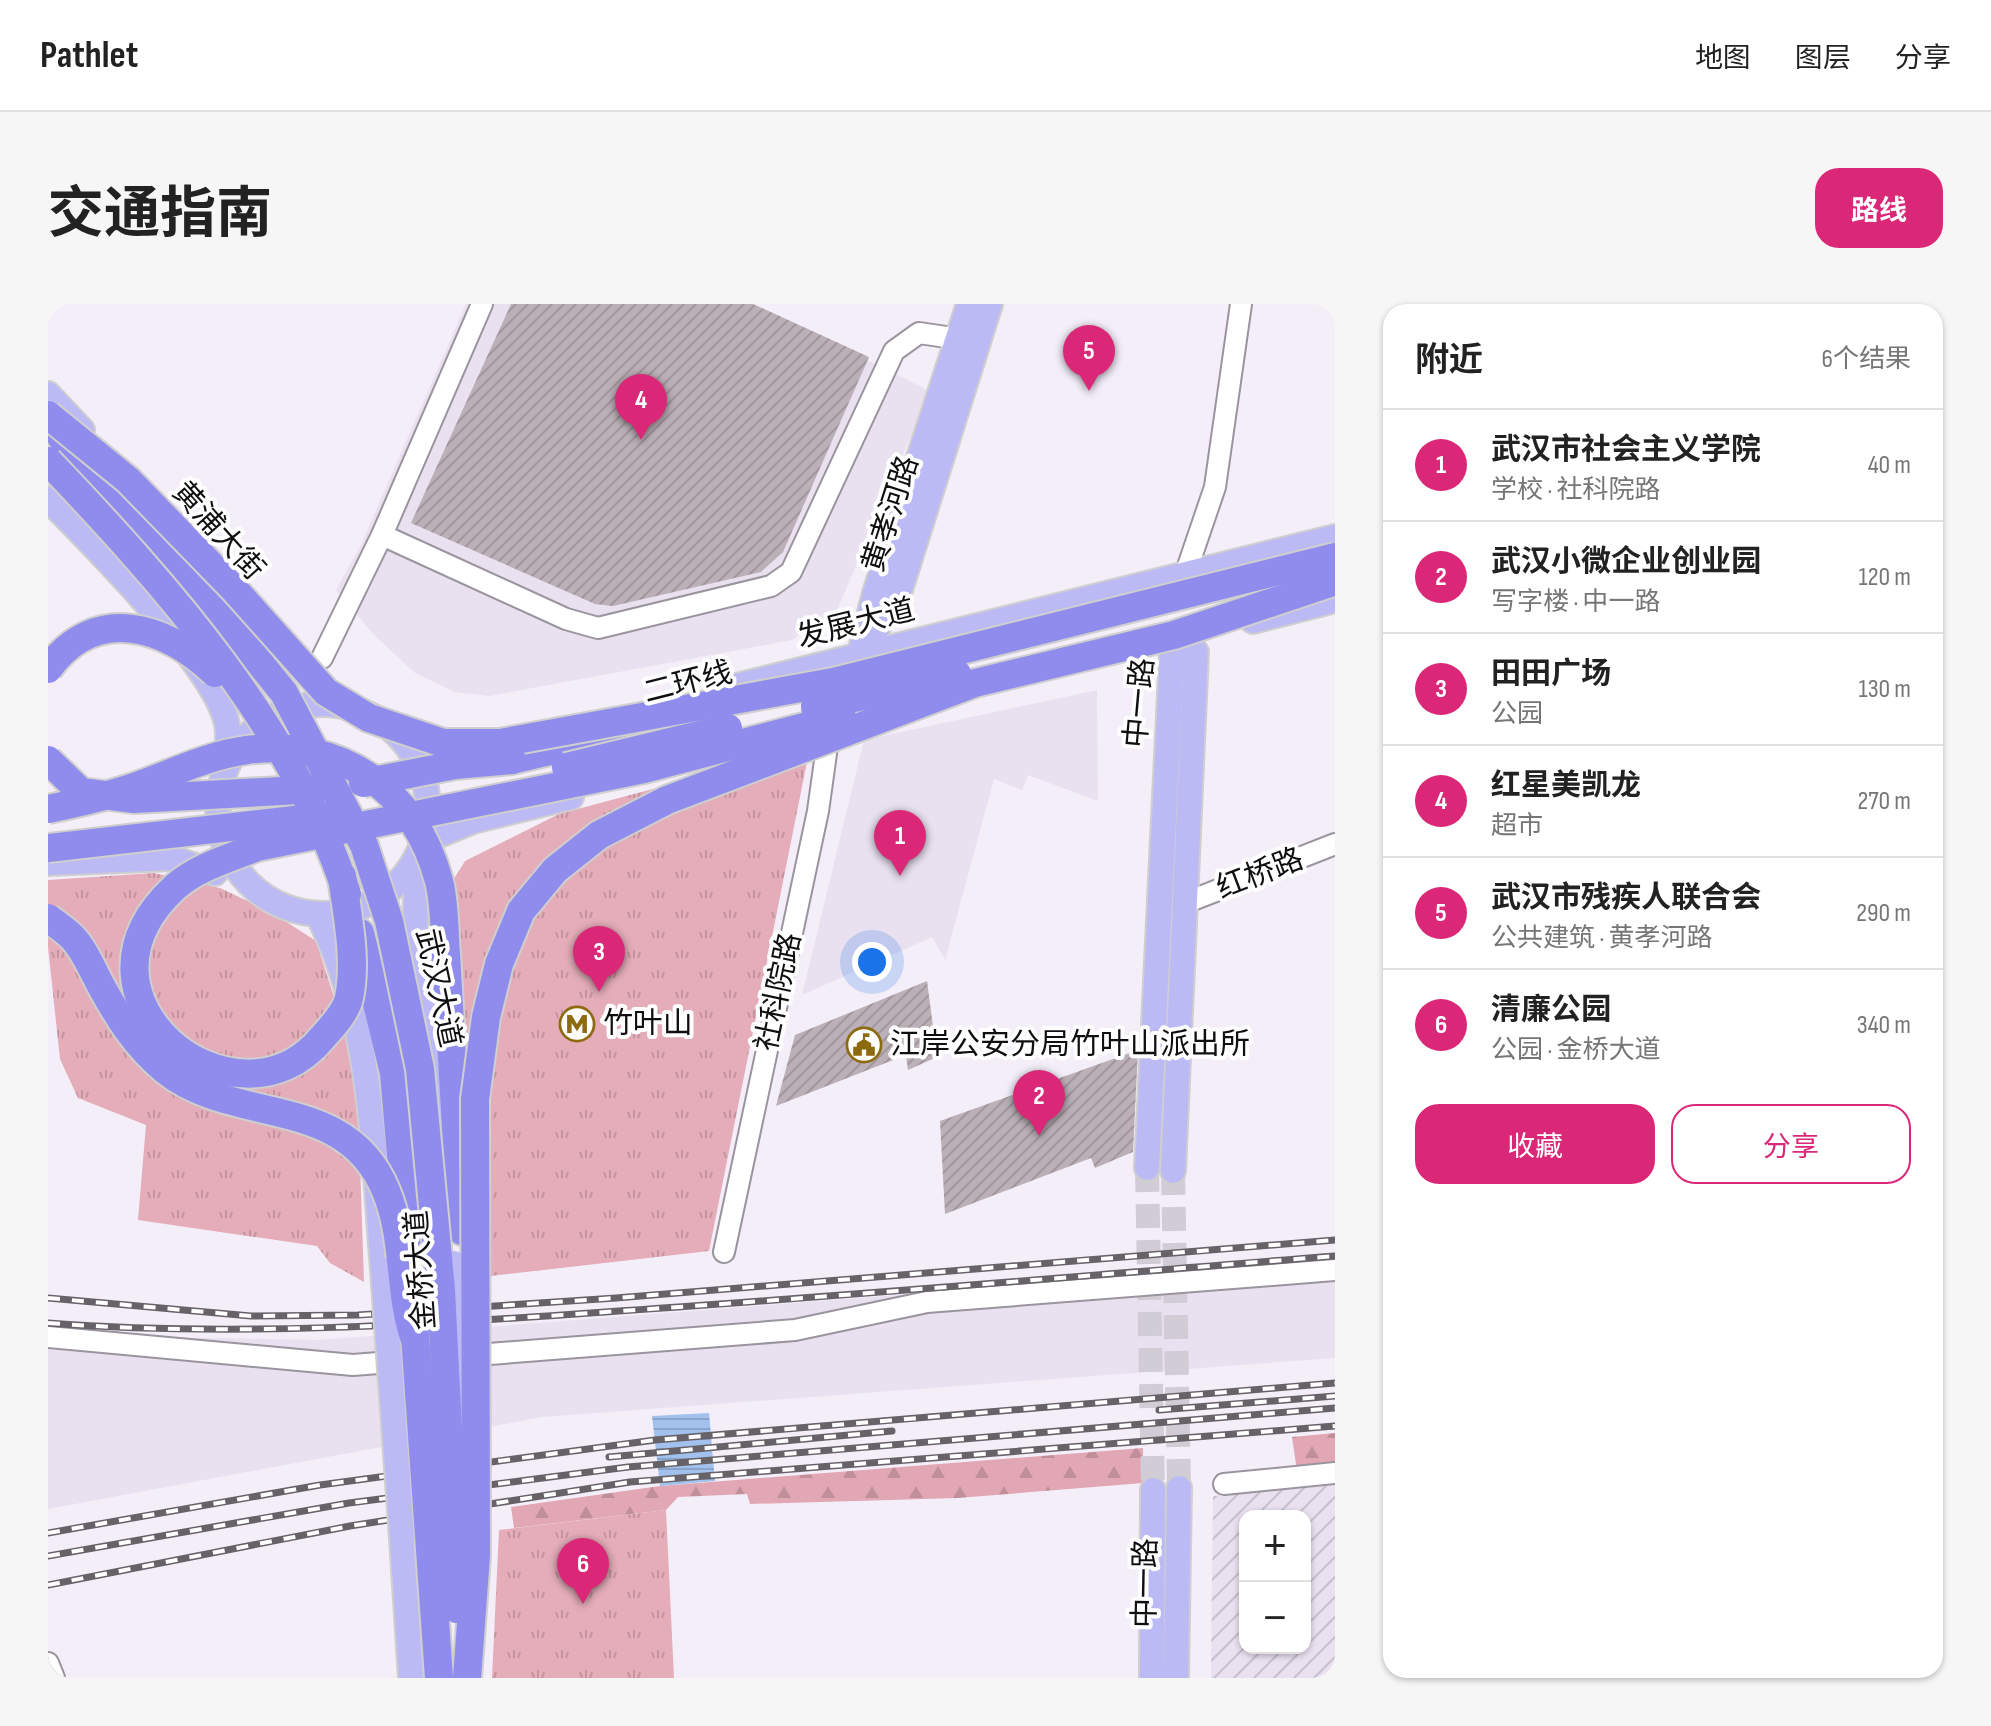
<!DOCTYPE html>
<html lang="zh">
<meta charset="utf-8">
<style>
body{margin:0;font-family:"Sofia Sans Condensed","Noto Sans SC",sans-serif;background:#f6f6f6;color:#222}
.controls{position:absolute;right:24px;bottom:24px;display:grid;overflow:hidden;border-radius:16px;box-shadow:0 2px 6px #0004}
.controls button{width:72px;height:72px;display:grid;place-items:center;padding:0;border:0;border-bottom:2px solid #e0e0e0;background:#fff;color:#222;font:40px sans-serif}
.you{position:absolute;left:824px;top:658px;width:28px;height:28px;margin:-20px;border:6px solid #fff;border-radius:50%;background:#1a73e8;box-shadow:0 0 0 12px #1a73e833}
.badge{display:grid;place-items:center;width:52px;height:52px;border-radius:50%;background:#db2777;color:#fff;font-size:26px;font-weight:700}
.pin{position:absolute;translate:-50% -66px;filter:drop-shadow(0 2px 4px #0008)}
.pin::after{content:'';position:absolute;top:42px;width:28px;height:24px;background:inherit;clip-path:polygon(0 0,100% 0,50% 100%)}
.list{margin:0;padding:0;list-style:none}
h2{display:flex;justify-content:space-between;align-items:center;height:104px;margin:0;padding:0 32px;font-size:34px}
h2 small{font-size:26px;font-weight:400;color:#767676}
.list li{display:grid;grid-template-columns:52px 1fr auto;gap:24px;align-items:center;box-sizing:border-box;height:112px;padding:0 32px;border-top:2px solid #e0e0e0}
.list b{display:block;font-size:30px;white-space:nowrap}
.list p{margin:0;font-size:26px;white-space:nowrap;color:#767676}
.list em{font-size:26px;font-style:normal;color:#767676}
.actions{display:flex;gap:16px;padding:24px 32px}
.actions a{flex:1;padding:18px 0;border:2px solid #db2777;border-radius:24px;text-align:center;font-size:28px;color:#db2777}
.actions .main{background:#db2777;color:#fff}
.map{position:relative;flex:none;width:1287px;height:1374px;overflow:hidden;border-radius:24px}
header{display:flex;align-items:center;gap:48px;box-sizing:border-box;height:112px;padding:0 40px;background:#fff;border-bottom:2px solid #e0e0e0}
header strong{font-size:38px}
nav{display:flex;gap:44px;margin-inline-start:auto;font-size:28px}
.intro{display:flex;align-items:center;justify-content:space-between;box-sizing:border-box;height:192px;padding:0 48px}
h1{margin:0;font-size:56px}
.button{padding:20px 36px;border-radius:24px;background:#db2777;color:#fff;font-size:28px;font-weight:700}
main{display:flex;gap:48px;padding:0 48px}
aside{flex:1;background:#fff;border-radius:24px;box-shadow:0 2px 6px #0004}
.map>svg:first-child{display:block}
</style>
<header>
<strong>Pathlet</strong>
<nav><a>地图</a><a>图层</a><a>分享</a></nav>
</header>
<div class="intro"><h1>交通指南</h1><a class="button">路线</a></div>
<main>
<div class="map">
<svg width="1287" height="1374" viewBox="0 0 1287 1374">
<defs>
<pattern id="industrial-furrows" width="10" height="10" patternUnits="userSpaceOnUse" patternTransform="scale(2)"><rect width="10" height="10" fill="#e9e0f0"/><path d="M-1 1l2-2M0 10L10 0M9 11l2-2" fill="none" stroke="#c7bfcd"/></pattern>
<pattern id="forest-firs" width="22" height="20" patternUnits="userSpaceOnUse" patternTransform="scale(2)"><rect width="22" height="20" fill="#e1a7b4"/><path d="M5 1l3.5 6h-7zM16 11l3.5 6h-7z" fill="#c08f9a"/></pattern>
<pattern id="park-tufts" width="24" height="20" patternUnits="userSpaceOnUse" patternTransform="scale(2)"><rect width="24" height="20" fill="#e4adb9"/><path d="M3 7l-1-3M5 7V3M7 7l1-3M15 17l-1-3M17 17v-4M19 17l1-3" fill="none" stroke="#c3949e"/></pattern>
<pattern id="water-rules" width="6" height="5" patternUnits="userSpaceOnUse" patternTransform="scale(2)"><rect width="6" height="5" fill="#a2c1ec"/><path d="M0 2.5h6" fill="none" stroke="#8aa5c9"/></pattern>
<pattern id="building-hatch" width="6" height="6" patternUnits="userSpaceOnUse" patternTransform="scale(2)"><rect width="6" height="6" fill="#bbb0b7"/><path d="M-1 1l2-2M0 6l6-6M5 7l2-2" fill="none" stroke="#a0969c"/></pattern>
</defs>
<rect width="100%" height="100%" fill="#f4eef9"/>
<g fill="#e9e0f0">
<polygon points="418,0 703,0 882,87 790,304 744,336 441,392 407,388 367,369 326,331 288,286 312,243"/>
<polygon points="1049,386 1050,497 980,471 974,486 946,475 897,656 884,633 754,691 816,436"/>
<polygon points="1287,957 1287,1054 494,1113 0,1205 0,1031 271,1036"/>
</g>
<path fill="url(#industrial-furrows)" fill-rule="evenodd" d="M1287,1181V1374H1163L1165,1192ZM1197,1212H1257V1344H1197Z"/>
<g fill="url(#forest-firs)">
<polygon points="1287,1129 1287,1163 1249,1167 1244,1133"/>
<polygon points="1095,1144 1095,1179 910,1194 702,1200 699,1190 630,1193 618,1206 466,1224 463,1203 612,1182"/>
</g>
<g fill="url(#park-tufts)">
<polygon points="762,443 661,947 417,975 389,730 395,592 417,557 511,510"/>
<polygon points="106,569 172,584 223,608 268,637 298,730 310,799 316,978 282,959 269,942 90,916 98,821 30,794 12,755 0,643 0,576"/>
<polygon points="618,1206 626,1374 444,1374 451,1226"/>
</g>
<polygon fill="url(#water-rules)" points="661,1109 667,1177 612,1182 604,1112"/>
<g fill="url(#building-hatch)">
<polygon points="463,0 705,0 821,53 735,248 713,268 565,302 547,300 363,219"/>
<polygon points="879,677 889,753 860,766 858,751 728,802 747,731"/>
<polygon points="1090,746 1085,848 1047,864 1043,854 897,910 892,817"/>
</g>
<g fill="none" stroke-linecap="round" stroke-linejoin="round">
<g stroke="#d2ccd6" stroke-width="24" stroke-dasharray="24 12" stroke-linecap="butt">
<polyline points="1099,864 1105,1186"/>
<polyline points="1125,867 1131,1184"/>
</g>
<g stroke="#9a949e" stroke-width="24">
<g id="minor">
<polyline points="334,231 518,315 550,324 723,282 743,268 846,47 871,29 912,35"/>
<polyline points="1137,271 1167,183 1193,0"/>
<polyline points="274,354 334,231 434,0"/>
<polyline points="1137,599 1287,540"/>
<polyline points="676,948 770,507 781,428"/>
<polyline points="0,1033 305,1061 356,1057"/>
<polyline points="416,1052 747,1026 879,998 1287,966"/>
<polyline points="1176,1180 1287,1169"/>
<polyline points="0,1359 6,1374"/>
</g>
</g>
<g stroke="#cfcfcf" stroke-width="28">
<g id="major">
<polyline points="921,0 827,289 811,353 850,292 942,0"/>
<polyline points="0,90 34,126"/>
<path d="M0,195C45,241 163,359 178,416C182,429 179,446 179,460"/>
<polyline points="1205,317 1287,296"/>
<polyline points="673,386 1287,233"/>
<circle cx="275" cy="505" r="105"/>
<polyline points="376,537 425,517 523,493"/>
<polyline points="369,554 367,633 388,759 398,865"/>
<polyline points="0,559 124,554 167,569"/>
<path d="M270,611C325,718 325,847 335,966"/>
<polyline points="1099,864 1124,349 1138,335"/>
<polyline points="1125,867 1148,348 1138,335"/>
<polyline points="354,1234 363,1374"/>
<polyline points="1104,1374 1105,1186"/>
<polyline points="1128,1374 1131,1184"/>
</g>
</g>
<g stroke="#cfcfcf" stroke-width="32">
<g id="highway">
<polyline points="13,133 178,317 236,389"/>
<polyline points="464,456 586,427"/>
<polyline points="312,629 346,769 360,932"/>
<polyline points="398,650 414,927"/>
</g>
</g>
<use href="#minor" stroke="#fff" stroke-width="20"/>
<use href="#major" stroke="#bcbaf4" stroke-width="24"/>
<use href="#highway" stroke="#8f8ced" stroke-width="28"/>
<g stroke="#666268" stroke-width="7">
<g id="rail">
<polyline points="0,994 203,1012 310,1011 568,994 1287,936"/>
<path d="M0,1019C186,1033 371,1021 557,1008C800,992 1044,971 1287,952"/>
<polyline points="1111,1106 1287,1092"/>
<polyline points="561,1153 844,1127"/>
<polyline points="0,1229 272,1181 607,1136 1287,1079"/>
<polyline points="0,1252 301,1199 580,1163 1287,1104"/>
<polyline points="0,1281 302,1222 582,1178 1287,1122"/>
</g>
</g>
<use href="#rail" stroke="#fefefe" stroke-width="4" stroke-dasharray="12" stroke-linecap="butt"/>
<g stroke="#cfcfcf" stroke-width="28" stroke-linecap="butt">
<g id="major-bridge">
<polyline points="406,959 415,1118"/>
<polyline points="335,966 354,1234"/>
</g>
</g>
<g stroke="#cfcfcf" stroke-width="32" stroke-linecap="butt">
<g id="highway-bridge">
<polyline points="0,111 80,176 185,284 278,388 321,414 395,439 452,439 785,378 1287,253"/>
<path d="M0,157C119,282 245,423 299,590"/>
<path d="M0,365C47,300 116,321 167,369"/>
<polyline points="236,389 316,541 341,617 372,765 393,986 409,1305"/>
<polyline points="767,403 909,370"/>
<polyline points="0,456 33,488 86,495 270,485"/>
<polyline points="518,463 680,424"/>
<polyline points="315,479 407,461 464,456"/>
<path d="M0,505C30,499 60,492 89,482C125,469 161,451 199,446C293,434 367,486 391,577C397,600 396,627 398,650"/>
<polyline points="0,544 289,511"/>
<path d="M294,572C299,611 309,655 301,694C298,708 284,723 274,734C189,837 5,695 127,583C149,563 182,554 209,543L596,465L794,413"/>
<path d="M0,614C8,620 17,626 24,633C36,645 44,665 52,680C70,713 88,742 117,766C186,822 298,788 338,887C358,935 350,988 367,1036"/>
<polyline points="366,1017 391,1374"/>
<polyline points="419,1374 428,1251 427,795 438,713 451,660 473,607 507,566 551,531 619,496 927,379 1126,331 1282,279"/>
</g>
</g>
<use href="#major-bridge" stroke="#bcbaf4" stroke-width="24"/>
<use href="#highway-bridge" stroke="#8f8ced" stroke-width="28"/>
</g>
<defs>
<g id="metro-ring" transform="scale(1.8)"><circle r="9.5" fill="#fefefe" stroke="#8e6a0e" stroke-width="1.5"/><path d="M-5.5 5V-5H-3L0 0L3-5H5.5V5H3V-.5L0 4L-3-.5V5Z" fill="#8e6a0e"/></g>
<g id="civic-ring" transform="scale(1.8)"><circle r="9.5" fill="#fefefe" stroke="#8e6a0e" stroke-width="1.5"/><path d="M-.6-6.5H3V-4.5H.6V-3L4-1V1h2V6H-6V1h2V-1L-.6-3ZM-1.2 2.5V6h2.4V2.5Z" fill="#8e6a0e"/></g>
</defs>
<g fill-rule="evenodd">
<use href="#metro-ring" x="529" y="720"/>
<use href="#civic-ring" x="816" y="741"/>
</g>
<g text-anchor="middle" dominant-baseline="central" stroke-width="8" stroke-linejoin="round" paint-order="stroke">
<g font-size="30" fill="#100e11" stroke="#fefefe">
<text transform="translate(843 210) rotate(-72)">黄孝河路</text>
<text transform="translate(170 227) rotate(48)">黄浦大街</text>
<text transform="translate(808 320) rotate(-14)">发展大道</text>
<text transform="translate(640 379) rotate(-14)">二环线</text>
<text transform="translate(1092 399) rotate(-85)">中一路</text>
<text transform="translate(1212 570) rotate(-21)">红桥路</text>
<text transform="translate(390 684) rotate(78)">武汉大道</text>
<text transform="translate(731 688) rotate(-78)">社科院路</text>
<text transform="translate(373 966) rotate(-94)">金桥大道</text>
<text transform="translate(1098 1279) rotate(-89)">中一路</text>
</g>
<g font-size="30" fill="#100e11" stroke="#fefefe" text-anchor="start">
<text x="555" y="720">竹叶山</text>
<text x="842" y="741">江岸公安分局竹叶山派出所</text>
</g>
</g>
</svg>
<div class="controls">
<button>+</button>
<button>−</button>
</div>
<div class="you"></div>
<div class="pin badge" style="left:852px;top:572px">1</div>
<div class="pin badge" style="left:991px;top:832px">2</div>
<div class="pin badge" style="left:551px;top:688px">3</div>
<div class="pin badge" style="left:593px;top:136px">4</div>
<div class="pin badge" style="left:1041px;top:87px">5</div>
<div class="pin badge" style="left:535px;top:1300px">6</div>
</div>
<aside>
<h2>附近<small>6个结果</small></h2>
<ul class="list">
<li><span class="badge">1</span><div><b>武汉市社会主义学院</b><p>学校 · 社科院路</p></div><em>40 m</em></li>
<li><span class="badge">2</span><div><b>武汉小微企业创业园</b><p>写字楼 · 中一路</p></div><em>120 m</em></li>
<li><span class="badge">3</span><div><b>田田广场</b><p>公园</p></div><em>130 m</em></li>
<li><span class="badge">4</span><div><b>红星美凯龙</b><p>超市</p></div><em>270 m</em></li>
<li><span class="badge">5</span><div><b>武汉市残疾人联合会</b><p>公共建筑 · 黄孝河路</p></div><em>290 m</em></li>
<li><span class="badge">6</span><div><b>清廉公园</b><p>公园 · 金桥大道</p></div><em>340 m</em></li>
</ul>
<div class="actions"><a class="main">收藏</a><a>分享</a></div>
</aside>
</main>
